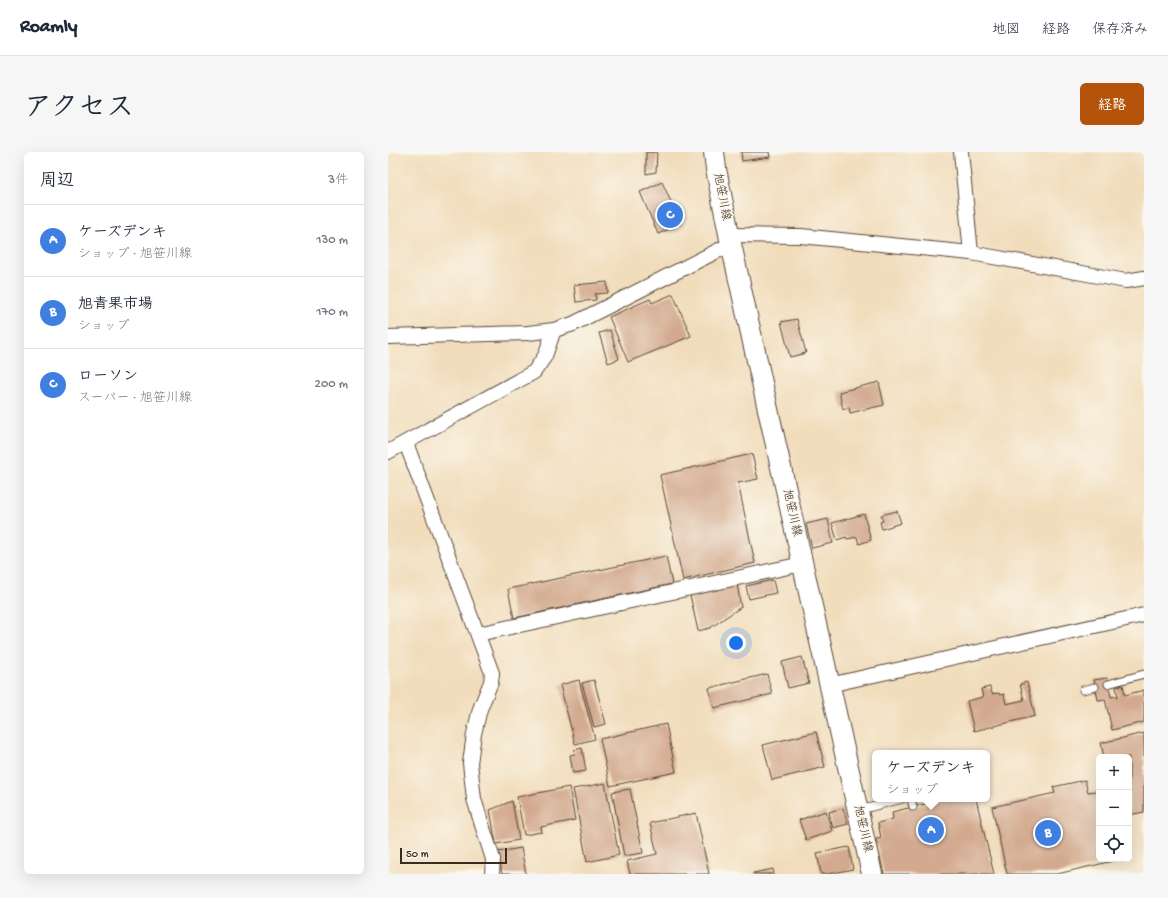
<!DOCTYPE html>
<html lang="ja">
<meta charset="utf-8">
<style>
body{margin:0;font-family:"Gochi Hand","Klee One",sans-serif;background:#f6f6f7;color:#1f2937}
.controls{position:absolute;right:12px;bottom:12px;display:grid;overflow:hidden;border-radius:6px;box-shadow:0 4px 16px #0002}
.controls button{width:36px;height:36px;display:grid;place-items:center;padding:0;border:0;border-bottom:1px solid #e0e1e3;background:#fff;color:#1f2937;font:20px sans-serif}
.scale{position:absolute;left:12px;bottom:10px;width:107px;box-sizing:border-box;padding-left:4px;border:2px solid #3b2a1e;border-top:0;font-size:11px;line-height:14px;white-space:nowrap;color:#3b2a1e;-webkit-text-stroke:3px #fbf7ec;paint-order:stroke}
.you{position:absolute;left:348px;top:491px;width:14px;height:14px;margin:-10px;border:3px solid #fff;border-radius:50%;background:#1a73e8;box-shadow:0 0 0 6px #1a73e833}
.badge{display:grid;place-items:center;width:26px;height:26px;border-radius:50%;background:#b45309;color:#fff;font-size:13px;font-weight:700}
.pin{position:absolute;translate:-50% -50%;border:2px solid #fff;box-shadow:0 1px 4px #0006}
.popup{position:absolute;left:484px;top:598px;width:118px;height:52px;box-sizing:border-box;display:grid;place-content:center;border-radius:6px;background:#fff;filter:drop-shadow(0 1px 3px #0005);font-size:13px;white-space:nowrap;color:#747a83}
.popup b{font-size:15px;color:#1f2937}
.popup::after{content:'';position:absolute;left:50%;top:100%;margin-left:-8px;border:8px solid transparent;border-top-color:#fff}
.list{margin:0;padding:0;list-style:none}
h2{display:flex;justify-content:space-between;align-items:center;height:52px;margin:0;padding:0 16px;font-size:17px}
h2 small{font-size:13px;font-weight:400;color:#747a83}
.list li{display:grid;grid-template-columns:26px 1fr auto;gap:12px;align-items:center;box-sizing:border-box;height:72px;padding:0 16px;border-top:1px solid #e0e1e3}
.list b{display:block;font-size:15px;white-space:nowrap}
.list p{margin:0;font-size:13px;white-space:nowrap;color:#747a83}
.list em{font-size:13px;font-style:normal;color:#747a83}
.icon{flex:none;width:22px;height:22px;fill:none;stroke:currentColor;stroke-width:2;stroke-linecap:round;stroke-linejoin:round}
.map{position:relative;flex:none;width:756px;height:722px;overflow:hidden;border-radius:6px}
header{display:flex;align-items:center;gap:24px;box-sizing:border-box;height:56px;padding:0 20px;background:#fff;border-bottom:1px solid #e0e1e3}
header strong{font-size:19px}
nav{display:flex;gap:22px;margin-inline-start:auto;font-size:14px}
.intro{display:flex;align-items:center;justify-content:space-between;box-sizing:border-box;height:96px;padding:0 24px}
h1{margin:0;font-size:28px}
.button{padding:10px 18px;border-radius:6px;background:#b45309;color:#fff;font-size:14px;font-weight:700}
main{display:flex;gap:24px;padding:0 24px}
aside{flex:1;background:#fff;border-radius:6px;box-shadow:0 4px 16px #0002}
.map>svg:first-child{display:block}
</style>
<header>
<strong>Roamly</strong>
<nav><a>地図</a><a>経路</a><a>保存済み</a></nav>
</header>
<div class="intro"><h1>アクセス</h1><a class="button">経路</a></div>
<main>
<aside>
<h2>周辺<small>3件</small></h2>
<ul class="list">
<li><span class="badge" style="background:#3f7fe0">A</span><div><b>ケーズデンキ</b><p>ショップ · 旭笹川線</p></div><em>130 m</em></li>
<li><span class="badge" style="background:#3f7fe0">B</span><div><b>旭青果市場</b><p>ショップ</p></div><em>170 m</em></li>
<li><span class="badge" style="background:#3f7fe0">C</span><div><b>ローソン</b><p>スーパー · 旭笹川線</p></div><em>200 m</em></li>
</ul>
</aside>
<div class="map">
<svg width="756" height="722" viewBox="0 0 756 722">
<rect width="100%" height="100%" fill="#fbf7ec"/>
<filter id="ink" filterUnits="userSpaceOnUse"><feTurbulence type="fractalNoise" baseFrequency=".025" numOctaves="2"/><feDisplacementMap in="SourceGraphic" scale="8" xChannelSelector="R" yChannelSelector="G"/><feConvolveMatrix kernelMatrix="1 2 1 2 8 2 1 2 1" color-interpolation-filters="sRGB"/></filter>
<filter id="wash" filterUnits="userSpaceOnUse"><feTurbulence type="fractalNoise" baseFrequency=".012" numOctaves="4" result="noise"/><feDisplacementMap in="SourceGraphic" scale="16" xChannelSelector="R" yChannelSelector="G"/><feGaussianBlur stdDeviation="0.9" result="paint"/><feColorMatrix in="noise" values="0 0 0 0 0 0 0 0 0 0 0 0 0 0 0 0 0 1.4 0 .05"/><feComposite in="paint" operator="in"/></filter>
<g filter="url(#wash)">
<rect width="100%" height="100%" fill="#f1ddbc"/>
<g id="blocks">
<g fill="#d3aa8f">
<polygon points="258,0 269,0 268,20 258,22"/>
<polygon points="353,0 381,0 382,5 354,9"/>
<polygon points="274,30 293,72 270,82 252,40"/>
<polygon points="219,130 220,141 207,142 208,148 188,150 186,133"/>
<polygon points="285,142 303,184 240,210 221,165 262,147 264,151"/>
<polygon points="409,167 418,201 402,205 393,170"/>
<polygon points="222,178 231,207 220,211 211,181"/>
<polygon points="491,230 496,253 462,261 461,255 455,257 451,240"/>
<polygon points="364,302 370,327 350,331 367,411 295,428 272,323"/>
<polygon points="509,359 513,371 494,377 492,370 495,369 493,363"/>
<polygon points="476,362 483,388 471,392 469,385 459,387 458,385 449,388 444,371"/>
<polygon points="440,367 445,391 424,396 418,372"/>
<polygon points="278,404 284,432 126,466 120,437"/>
<polygon points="385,428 388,441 361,447 358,434"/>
<polygon points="349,432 353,455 322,476 310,479 302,443"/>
<polygon points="414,505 421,531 400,536 394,510"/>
<polygon points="379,522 384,542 326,556 321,536"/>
<polygon points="719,526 723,545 730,544 728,535 735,533 737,543 756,538 756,570 724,578 717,547 710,548 706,528"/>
<polygon points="191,528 207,587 187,592 172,533"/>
<polygon points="206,528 218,572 206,575 194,531"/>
<polygon points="639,530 647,564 586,579 579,549 595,545 593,537 602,535 604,542 611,541 611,543 616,542 618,552 636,548 632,532"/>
<polygon points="278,572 288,620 222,634 212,587"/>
<polygon points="428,580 437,615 384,628 375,593"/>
<polygon points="756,581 756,660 741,663 741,605 716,605 713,591"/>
<polygon points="194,596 198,619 185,621 182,603 187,602 186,598"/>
<polygon points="697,628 700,640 709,639 711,647 711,707 725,707 725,709 669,722 619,722 604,655 667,641 665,635"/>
<polygon points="217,631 231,703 199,710 185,637"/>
<polygon points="181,635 187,668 153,675 154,680 136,683 129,645"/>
<polygon points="242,637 255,701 236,704 224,640"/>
<polygon points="540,647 588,647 606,722 496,722 488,687 493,686 490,671 505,667 504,660 541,651"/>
<polygon points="124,649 131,688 108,692 102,658"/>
<polygon points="455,656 460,672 445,676 441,660"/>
<polygon points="438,659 444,679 418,688 411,668"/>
<polygon points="308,661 321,722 242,722 239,709 269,702 262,671"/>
<polygon points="461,695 465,717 440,722 433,722 429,701"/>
<polygon points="133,696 138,722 114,722 110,700"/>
<polygon points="385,717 386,722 365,722 365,721"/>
</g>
</g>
</g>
<g filter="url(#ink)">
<use href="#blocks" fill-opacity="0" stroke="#564536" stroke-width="1"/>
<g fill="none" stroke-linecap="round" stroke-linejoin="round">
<g stroke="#564536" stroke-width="9">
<g id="service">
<polyline points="720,532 756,522"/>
<polyline points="695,538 707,535"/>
<polyline points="523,647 525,655"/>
<polyline points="472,658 514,647"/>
</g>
</g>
<g stroke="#564536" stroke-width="16">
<g id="minor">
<polyline points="573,0 583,101"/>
<polyline points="341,83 413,84 583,101 738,129 756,126"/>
<polyline points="0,185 140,181 166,178 185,172 343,92"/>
<polyline points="18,291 104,521 103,530 92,557 86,582 82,611 86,647 94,673 105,707 104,722"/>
<polyline points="0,300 146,220 157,204 166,178"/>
<polyline points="90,482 414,412"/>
<polyline points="441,533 756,463"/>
</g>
</g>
<g stroke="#564536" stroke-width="22">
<polyline id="secondary" points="326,0 328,17 343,92 484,722"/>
</g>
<use href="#service" stroke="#fff" stroke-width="7"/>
<use href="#minor" stroke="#fff" stroke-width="14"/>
<use href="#secondary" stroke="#fff" stroke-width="20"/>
</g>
</g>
<g text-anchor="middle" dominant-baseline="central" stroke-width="3" stroke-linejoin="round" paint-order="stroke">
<g font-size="12" fill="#3b2a1e" stroke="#fbf7ec">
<text transform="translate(333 45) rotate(79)">旭笹川線</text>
<text transform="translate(403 361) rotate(77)">旭笹川線</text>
<text transform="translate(474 677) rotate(77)">旭笹川線</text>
</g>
</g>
</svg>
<div class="controls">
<button>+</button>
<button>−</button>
<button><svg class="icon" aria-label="locate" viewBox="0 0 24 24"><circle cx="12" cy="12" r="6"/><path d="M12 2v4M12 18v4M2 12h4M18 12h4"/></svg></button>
</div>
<div class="scale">50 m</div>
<div class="you"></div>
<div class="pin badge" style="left:543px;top:678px;background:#3f7fe0">A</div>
<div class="popup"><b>ケーズデンキ</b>ショップ</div>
<div class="pin badge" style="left:660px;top:681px;background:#3f7fe0">B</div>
<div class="pin badge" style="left:282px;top:63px;background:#3f7fe0">C</div>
</div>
</main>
